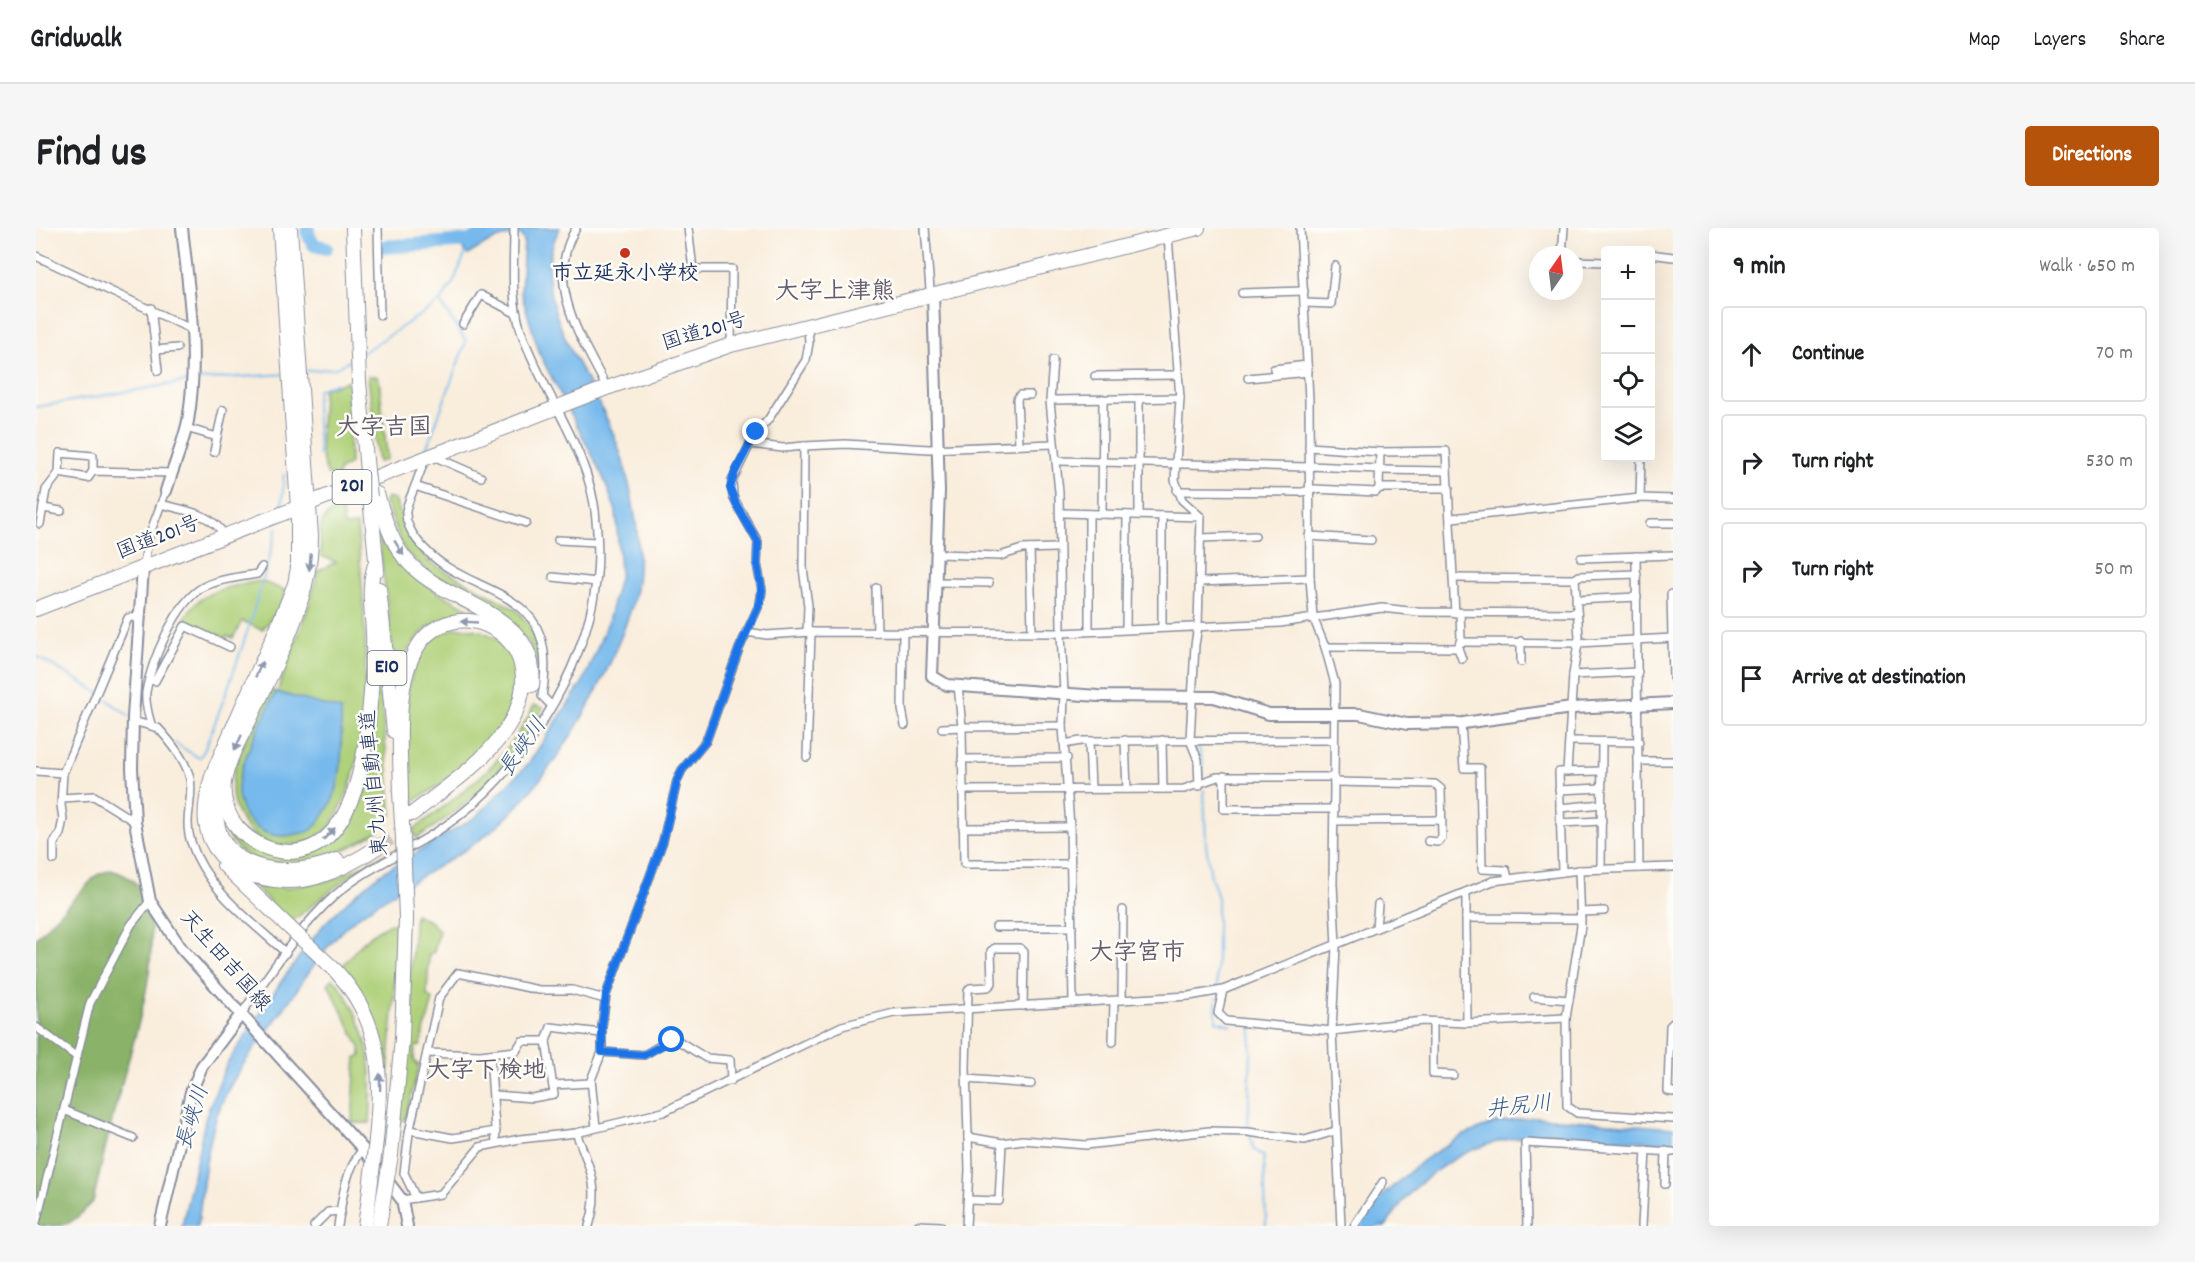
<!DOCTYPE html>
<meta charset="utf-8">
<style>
body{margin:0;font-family:Dekko,"Klee One",sans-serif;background:#f6f6f6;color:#202124}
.controls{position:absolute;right:18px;top:18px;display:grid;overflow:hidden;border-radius:6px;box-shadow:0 6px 24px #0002}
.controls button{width:54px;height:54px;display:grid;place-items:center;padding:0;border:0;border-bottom:2px solid #e0e0e0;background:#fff;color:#202124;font:30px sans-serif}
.compass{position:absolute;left:1493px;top:18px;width:54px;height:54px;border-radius:50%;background:#fff;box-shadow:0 6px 24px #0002;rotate:14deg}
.stop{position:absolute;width:18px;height:18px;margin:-14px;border:4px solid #1a73e8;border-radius:50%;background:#fff}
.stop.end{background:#1a73e8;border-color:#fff;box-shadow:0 2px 6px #0008}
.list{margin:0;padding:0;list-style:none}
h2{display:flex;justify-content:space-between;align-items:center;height:78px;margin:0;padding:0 24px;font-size:26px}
h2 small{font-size:20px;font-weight:400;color:#757577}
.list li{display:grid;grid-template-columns:39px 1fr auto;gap:18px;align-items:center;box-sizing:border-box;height:96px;margin:0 12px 12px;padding:0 12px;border:2px solid #e0e0e0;border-radius:6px}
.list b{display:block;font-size:22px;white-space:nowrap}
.list em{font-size:20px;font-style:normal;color:#757577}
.icon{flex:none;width:33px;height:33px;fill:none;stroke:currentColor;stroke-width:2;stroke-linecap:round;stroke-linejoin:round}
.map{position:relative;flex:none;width:1637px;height:998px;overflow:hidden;border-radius:6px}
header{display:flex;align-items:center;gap:36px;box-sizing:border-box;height:84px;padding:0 30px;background:#fff;border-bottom:2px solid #e0e0e0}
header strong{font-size:28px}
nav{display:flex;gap:33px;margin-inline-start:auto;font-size:21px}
.intro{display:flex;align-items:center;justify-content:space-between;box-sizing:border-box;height:144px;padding:0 36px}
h1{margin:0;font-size:42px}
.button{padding:15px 27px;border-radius:6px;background:#b45309;color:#fff;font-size:21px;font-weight:700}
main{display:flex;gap:36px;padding:0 36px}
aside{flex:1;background:#fff;border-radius:6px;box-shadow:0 6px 24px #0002}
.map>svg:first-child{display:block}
</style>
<header>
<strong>Gridwalk</strong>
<nav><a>Map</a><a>Layers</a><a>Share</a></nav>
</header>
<div class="intro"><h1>Find us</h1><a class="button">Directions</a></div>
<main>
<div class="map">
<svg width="1637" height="998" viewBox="0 0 1637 998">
<rect width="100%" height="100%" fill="#fdfcf7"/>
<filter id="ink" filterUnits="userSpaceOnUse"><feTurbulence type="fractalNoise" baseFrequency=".0167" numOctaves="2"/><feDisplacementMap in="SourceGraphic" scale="12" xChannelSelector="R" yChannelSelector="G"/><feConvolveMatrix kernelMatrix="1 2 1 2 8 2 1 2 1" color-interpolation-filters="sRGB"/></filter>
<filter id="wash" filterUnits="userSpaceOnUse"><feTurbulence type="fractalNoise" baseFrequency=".008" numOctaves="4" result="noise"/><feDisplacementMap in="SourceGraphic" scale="24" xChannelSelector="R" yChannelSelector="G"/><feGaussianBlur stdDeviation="1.35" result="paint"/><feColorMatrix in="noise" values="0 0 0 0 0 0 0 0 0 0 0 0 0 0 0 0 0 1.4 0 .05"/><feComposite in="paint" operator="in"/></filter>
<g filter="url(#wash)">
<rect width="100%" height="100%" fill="#f9eddc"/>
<g fill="#aed078" stroke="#64806b" stroke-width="1.5">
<polygon points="332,148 340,148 343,151 351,228 350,232 342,234"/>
<path d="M312,153L314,236L303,242L302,248L292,247C279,225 287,186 287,161Z"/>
<polygon points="351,269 359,272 375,310 393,334 481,382 503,411 501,413 505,443 502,443 493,414 407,356 369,323 349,274"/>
<path d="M305,279L308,298L321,297C328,378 342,503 306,577C302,585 295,598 289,604C250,636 194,607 196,558C196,530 223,488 235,462L240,464L205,545L305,483L241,464L274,374L282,343L300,334L285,328C285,303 278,291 305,279Z"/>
<path d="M347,302L358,328L390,358L444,387C434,387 421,386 411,389C383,399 366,426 361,454L342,303Z"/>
<path d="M224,353L251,363L243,380L226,402L206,393L197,410L191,408L189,411L148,392C162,361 194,359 224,353Z"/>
<path d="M420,400C442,399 458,406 473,422C518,473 415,555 375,574C373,527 358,448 395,412C401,406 412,403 420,400Z"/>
<path d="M343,448L356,587L344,595L343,603C302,627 244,658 202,621C195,614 187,604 189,593L193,598L266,627C286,621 300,610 312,592C326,572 337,477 343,448Z"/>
<path d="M498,477L507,480C476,535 434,579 380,610L377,602C425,566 473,533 498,477Z"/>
<polygon points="358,622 307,653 254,695 214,654 249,660 297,652"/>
<polygon points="379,686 393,693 403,702 398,724 393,726 391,767 397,772 384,818 379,819 378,832 383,838 369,892 363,892"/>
<path d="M360,695L358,772L349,881L345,820L304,741C318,724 337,698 360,695Z"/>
<path d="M297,750C304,756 308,765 313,773C337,815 337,848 334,895H316L320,829L325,828L324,819L292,756Z"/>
</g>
<path fill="#8ab268" stroke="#527063" stroke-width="1.5" d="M74,642C95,647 109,660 113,682C123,742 99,806 84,862C74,899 65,937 57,974C33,998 34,998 0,998V710L61,647Z"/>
<g fill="#76b9ec" stroke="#4874a5" stroke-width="1.5">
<path d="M448,0H524C487,66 549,139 574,198C595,246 612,327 596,378C572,452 531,525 478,582C435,628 371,651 322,689C290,713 270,750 247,782C224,814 194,849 181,887C170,923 166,961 162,998H146L170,888L190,837L249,748L288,696L314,671L344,646L440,589L492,536L547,454L572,394L584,346L580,283L566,246L504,127L485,65L488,12L484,6C463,8 449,15 432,27L426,20L431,11Z"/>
<path d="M240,464L305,482C305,512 309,551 294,577C290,584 281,598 274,603C271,605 265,605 261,606C232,614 206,597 202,566C199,544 229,485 240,464Z"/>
<path d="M1500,889L1637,900V916C1538,908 1453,886 1374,965C1365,974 1358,987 1350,998H1333L1347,967L1387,932L1428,907L1459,895Z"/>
</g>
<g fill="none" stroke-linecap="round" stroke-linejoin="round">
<g stroke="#76b9ec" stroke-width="2">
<polyline points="326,125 404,74 417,55 430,24"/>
<polyline points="270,143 300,140 316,131"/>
<polyline points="160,152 250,146"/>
<polyline points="0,179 154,153"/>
<polyline points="390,222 430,113 404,74"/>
<polyline points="283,227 280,175 282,162 299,155"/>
<polyline points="246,279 248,246"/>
<polyline points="0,428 57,461 93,488"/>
<path d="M139,515L163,530L168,523C197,450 222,376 241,300"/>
<polyline points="1162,518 1167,534 1167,549"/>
<polyline points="1168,562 1170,617 1175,649 1181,666 1181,760"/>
<polyline points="1180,770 1180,793 1195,797"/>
<polyline points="1212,900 1216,797"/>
<polyline points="1214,907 1218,922 1228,928 1230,998"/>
</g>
<g stroke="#76b9ec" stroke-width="14">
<polyline points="272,0 272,6 278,17 290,20"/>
<polyline points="347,19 433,13 466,0"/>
<polyline points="1332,998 1345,976"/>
</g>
</g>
</g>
<g filter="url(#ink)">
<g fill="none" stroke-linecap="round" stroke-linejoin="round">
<polyline stroke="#cdc7c3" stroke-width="14" stroke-dasharray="14 7" stroke-linecap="butt" points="343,618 377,596"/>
<g stroke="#8a8e9d" stroke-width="10">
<g id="street">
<polyline points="342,0 344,87"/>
<path d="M540,0C507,55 546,111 571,160"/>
<polyline points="652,0 657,41 696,41 695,117"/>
<polyline points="889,0 894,61 897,65"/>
<polyline points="1264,0 1273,171 1274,350 1277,389 1289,419 1299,456 1297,656 1300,718 1296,803 1305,998"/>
<polyline points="1132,8 1144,170 1139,252 1146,272 1165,289 1162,398 1159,417 1154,512 1162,532 1163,558"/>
<polyline points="1614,26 1637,29"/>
<polyline points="1526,27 1528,0"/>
<polyline points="0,28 157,102"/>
<polyline points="1538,33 1570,34"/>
<polyline points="1206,65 1268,63"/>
<polyline points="1269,75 1295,76 1299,38"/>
<polyline points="115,80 122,143"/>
<polyline points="427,96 445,67 481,86"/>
<polyline points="120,122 141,120"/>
<polyline points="1017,132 1014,173 1023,264 1025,399"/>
<polyline points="1238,141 1271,137"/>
<polyline points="1059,148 1142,147"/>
<polyline points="1212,150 1272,144"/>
<polyline points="1018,172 1144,170"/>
<polyline points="150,200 181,209 187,182"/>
<polyline points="714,216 747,220 768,218 767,340 772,378 771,404"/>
<polyline points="983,217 981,171 984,167 994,167"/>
<polyline points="768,218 809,216 893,221 1017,216"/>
<polyline points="1273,219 1344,224 1410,223 1419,385"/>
<polyline points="178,224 181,209"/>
<polyline points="397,228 445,249"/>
<polyline points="389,231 379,258 490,295"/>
<polyline points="1023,233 1273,239"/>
<polyline points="1273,238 1343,241"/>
<polyline points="1343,242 1411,243"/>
<polyline points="57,243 52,250 23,245 24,225 57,228 57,243 136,245"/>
<path d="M379,258C376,266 371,275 370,283C369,294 375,304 381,312C430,376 527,349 506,468L515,477"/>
<polyline points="1343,260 1344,224"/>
<polyline points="1141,263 1266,264 1279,261 1340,264 1343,260 1413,260"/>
<polyline points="1604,270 1605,230"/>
<path d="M125,276C150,283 176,285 189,308"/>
<polyline points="7,280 25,283"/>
<polyline points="1028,285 1165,289"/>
<polyline points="1066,286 1067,171"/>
<polyline points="1103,287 1103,171"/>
<polyline points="1416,290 1604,270 1637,271"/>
<polyline points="1614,295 1637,295"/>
<polyline points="4,296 10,262 23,245"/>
<polyline points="1273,308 1335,312"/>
<polyline points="1164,310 1219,308"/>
<polyline points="522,312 561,314"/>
<polyline points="994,321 996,404"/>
<polyline points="902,326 964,328 986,321 1020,320"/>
<polyline points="1600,328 1603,640"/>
<polyline points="1545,330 1637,327"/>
<polyline points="107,340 113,308 130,263"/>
<polyline points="517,349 560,354"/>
<polyline points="1418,350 1539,351 1543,348 1601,346"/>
<polyline points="901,354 953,355"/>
<polyline points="1163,354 1274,350"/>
<polyline points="840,360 841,404"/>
<polyline points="1635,366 1637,450"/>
<polyline points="1540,372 1601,369"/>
<polyline points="1126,399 1126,288"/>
<polyline points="1090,401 1091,287"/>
<polyline points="1053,403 1053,286"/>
<polyline points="710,404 731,407 775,404 1025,405 1244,395 1346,380 1382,384 1541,385"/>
<polyline points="867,404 866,481 869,497"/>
<polyline points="1025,405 1028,465 1027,498 1034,599 1037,775"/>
<polyline points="1424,414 1541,415 1637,410"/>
<polyline points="1289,419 1422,420 1425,411 1424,385"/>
<polyline points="1422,420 1426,431"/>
<polyline points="1485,434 1485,413"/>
<polyline points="1537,447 1602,444"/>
<polyline points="114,452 119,453 149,398 194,419"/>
<path d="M97,493L122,500C133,512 151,534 154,551C158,571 147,591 155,614C170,661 215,693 250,725"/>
<polyline points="1425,495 1428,540 1444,540 1446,641 1470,642 1472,650"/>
<path d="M115,496C112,486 109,475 110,464C115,434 140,374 167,359C182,351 204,349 221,346L226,339"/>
<polyline points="1027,498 926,499 928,636 1034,636"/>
<polyline points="906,500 926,499 922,457"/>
<polyline points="1089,512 1091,561"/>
<polyline points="1126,512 1127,561"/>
<polyline points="1053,513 1055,561"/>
<polyline points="1534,513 1603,514"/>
<polyline points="1028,516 1045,513 1298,512"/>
<polyline points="771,529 775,404"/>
<polyline points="926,531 1031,530"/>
<polyline points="1603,533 1637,533"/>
<polyline points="0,543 27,545"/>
<polyline points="1531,544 1537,447 1543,409 1539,351"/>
<polyline points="1188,548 1188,581 1298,581"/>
<polyline points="1298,554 1399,556 1405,561 1406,610 1402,614 1392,613"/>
<polyline points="926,562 1148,561 1181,549 1297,549"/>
<polyline points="1523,562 1565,560"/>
<polyline points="26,570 58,568 99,594"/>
<polyline points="1524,580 1566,576"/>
<polyline points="1298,593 1406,592"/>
<polyline points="1524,595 1566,593"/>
<polyline points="927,600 1034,599"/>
<polyline points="18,632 18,615 24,606 27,591 25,577 27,545 92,390 102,388"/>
<polyline points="1565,641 1566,514"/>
<polyline points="1543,642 1545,698 1530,790 1531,878 1541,885 1637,891"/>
<polyline points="1526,644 1523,544 1565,543"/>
<polyline points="1430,664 1430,690 1545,691"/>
<polyline points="1545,684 1568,683"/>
<polyline points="1430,690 1431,795"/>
<polyline points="960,699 1036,699"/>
<polyline points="1340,700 1342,676"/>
<polyline points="1187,762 1182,785 1190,793 1296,803 1387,793 1431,795 1530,790"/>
<polyline points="1498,769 1533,772"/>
<polyline points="1086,772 1087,682"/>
<path d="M206,785C234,746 261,702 297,669C330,639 372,624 409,598C483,548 550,443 560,354C563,334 562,312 560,292C555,223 507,167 485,103C474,69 478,36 478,0"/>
<polyline points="1397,795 1397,846 1417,847"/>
<polyline points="1637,795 1634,798 1632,863 1637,864"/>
<polyline points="0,799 41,829"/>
<polyline points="1077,814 1078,773"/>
<polyline points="566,824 608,827 632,813 641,812 670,830 694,832 695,853"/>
<polyline points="391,825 444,827 480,823 486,813 510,813"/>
<polyline points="454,826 460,915"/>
<polyline points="931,851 995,856"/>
<polyline points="517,857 555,855"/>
<polyline points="458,867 496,870 518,866 510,813 515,799 565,805"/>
<polyline points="28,882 97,910"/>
<polyline points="560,899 555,852 566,824 566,798 570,767 627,613 641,553 646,542 670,513 703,421 724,375 726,362 721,336 722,314 697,269 696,253 720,204 732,192 770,132 773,115 772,97"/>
<polyline points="374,902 417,910 460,903"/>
<path d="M540,905C554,939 565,961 553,998"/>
<polyline points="932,909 966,915 986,912 1050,917 1173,903 1212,904 1269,912 1299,903"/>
<polyline points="1629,956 1630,923"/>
<polyline points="380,970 368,945 373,905 403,770 422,745 503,762 536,762 569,771"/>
<polyline points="366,972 405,966 444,919 484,911 540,905 627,884 806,798 858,785 1153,768 1187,762 1457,653 1543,642 1637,639"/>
<polyline points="932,972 963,973 966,915"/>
<polyline points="0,995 54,775 95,697 114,673"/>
<polyline points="882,997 905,998"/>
<polyline points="278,998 292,984 305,983"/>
<path d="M302,998C306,971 309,942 327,921"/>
<polyline points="930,998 933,942 930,840 932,763 934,760 952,759 956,755 955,723 959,720 984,720 988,724 987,778"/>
<polyline points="1318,998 1347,954"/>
<polyline points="1491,998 1489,915 1637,924"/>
<polyline points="1606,998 1610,922"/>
</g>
</g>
<g stroke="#8a8e9d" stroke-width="14">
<g id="secondary">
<polyline points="897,65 903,263 896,448 911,457 1062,468 1178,469 1233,486 1323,486 1371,496 1427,495 1536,480 1637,475"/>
<path d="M130,263C137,240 147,216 152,193C163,128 153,64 146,0"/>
<polyline points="107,340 97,489 96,540 99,594 114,673 145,720 327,921 366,972 371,998"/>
<polyline points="124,998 155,864 166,838 206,785"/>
</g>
</g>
<g stroke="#8a8e9d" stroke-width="16">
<g id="highway">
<path d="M244,0L262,280V340L259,356L242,398L177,545C172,561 168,578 170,595C177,646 239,661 281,649C304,642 324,631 343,618"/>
<path d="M254,0L275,308C275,373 241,433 214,491C204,511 192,531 188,554C186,570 191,587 202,600C215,615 234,624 254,624C322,622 331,515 335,464C336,445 338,425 337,405C336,380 331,358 340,334"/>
<polyline points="317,0 323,154 331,243"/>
<path d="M341,266C349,291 355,317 374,336C413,378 504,384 496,457"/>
<polyline points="334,269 341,342"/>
<polyline points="343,361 358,503"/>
<polyline points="0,381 568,161 695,117 1162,0"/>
<path d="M184,560C162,639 243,656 301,632"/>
<polyline points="364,564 367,611"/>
<path d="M365,571C365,528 358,466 377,427C413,351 533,412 468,504C445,537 408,561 376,586"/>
<polyline points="188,637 254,700"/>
<path d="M299,742C347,794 346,845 340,912"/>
<polyline points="355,927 366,811 370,690"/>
<polyline points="329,998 332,977"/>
<polyline points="343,998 346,980"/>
</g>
</g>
<use href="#street" stroke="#fff" stroke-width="7"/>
<use href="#secondary" stroke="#fff" stroke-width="10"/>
<use href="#highway" stroke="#fff" stroke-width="14"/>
<g stroke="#8a8e9d" stroke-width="16" stroke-linecap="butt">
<g id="highway-bridge">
<polyline points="331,243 334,269"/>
<polyline points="367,611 370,690"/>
<polyline points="254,700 299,742"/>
<polyline points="332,977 340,912"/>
<polyline points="346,980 355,927"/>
</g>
</g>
<use href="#highway-bridge" stroke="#fff" stroke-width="14"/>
</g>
<defs><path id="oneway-solid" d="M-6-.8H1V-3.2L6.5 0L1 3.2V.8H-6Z" transform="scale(1.5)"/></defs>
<g fill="#8d97ae">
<use href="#oneway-solid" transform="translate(363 320) rotate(58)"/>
<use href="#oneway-solid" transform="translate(274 334) rotate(95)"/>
<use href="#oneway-solid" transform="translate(433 394) rotate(-177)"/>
<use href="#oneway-solid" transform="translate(223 441) rotate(-66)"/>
<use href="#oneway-solid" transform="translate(202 515) rotate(115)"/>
<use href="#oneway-solid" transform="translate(293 606) rotate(-45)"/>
<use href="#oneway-solid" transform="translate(344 854) rotate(-91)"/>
</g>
</g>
<g fill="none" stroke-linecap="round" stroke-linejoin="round" filter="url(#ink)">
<polyline stroke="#1a73e8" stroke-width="8" points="636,812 608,827 566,824 566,798 570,767 627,613 641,553 646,542 670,513 703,421 724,375 726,362 721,336 722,314 700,276 694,260 699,244 720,204"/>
</g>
<circle fill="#c8321e" stroke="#fdfcf7" stroke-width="2" cx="589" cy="25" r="6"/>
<g text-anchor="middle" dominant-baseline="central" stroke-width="5" stroke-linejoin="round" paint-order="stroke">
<g fill="#fdfcf7" stroke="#5f6c8c" stroke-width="1.5">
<rect x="296.5" y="242" width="39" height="34" rx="4.5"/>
<rect x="331.5" y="423" width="39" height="34" rx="4.5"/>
</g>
<g font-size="20" font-weight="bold" fill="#1b2f5e">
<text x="316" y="259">201</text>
<text x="351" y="440">E10</text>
</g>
<g font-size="21" font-weight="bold" fill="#1b2f5e" stroke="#fdfcf7">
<text x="589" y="47">市立延永小学校</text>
</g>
<g font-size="21" fill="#1b2f5e" stroke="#fdfcf7">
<text transform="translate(669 105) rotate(-17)">国道201号</text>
<text transform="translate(123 311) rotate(-21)">国道201号</text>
<text transform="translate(340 555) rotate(-95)">東九州自動車道</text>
<text transform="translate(188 734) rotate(49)">天生田吉国線</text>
</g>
<g font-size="22" font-style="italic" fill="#365889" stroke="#fdfcf7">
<text transform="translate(488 520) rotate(-55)">長峡川</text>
<text transform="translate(1483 880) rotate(-6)">井尻川</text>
<text transform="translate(158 890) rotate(-73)">長峡川</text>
</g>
<g font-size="24" font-weight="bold" fill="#655b6c" stroke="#fdfcf7">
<text x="799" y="65">大字上津熊</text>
<text x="348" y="201">大字吉国</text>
<text x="1101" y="726">大字宮市</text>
<text x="450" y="844">大字下検地</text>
</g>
</g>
</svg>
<div class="controls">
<button>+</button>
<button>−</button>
<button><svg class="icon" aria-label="locate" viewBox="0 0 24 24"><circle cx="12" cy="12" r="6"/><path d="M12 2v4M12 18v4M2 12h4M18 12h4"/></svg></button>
<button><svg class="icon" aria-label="layers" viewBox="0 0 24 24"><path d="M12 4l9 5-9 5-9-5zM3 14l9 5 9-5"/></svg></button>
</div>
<svg class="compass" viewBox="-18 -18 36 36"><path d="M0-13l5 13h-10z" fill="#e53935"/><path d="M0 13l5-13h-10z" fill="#757577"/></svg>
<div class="stop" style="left:636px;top:812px"></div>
<div class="stop end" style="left:720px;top:204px"></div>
</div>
<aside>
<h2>9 min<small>Walk · 650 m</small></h2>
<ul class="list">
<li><svg class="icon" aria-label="ahead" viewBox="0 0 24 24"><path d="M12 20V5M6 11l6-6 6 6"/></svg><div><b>Continue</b></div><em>70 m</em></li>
<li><svg class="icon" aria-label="right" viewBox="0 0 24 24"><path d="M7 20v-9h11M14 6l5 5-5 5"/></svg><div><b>Turn right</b></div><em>530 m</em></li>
<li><svg class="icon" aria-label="right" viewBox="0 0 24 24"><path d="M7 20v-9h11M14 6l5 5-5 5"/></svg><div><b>Turn right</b></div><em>50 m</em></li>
<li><svg class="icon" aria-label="arrive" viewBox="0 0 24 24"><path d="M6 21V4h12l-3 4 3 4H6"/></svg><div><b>Arrive at destination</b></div></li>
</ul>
</aside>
</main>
